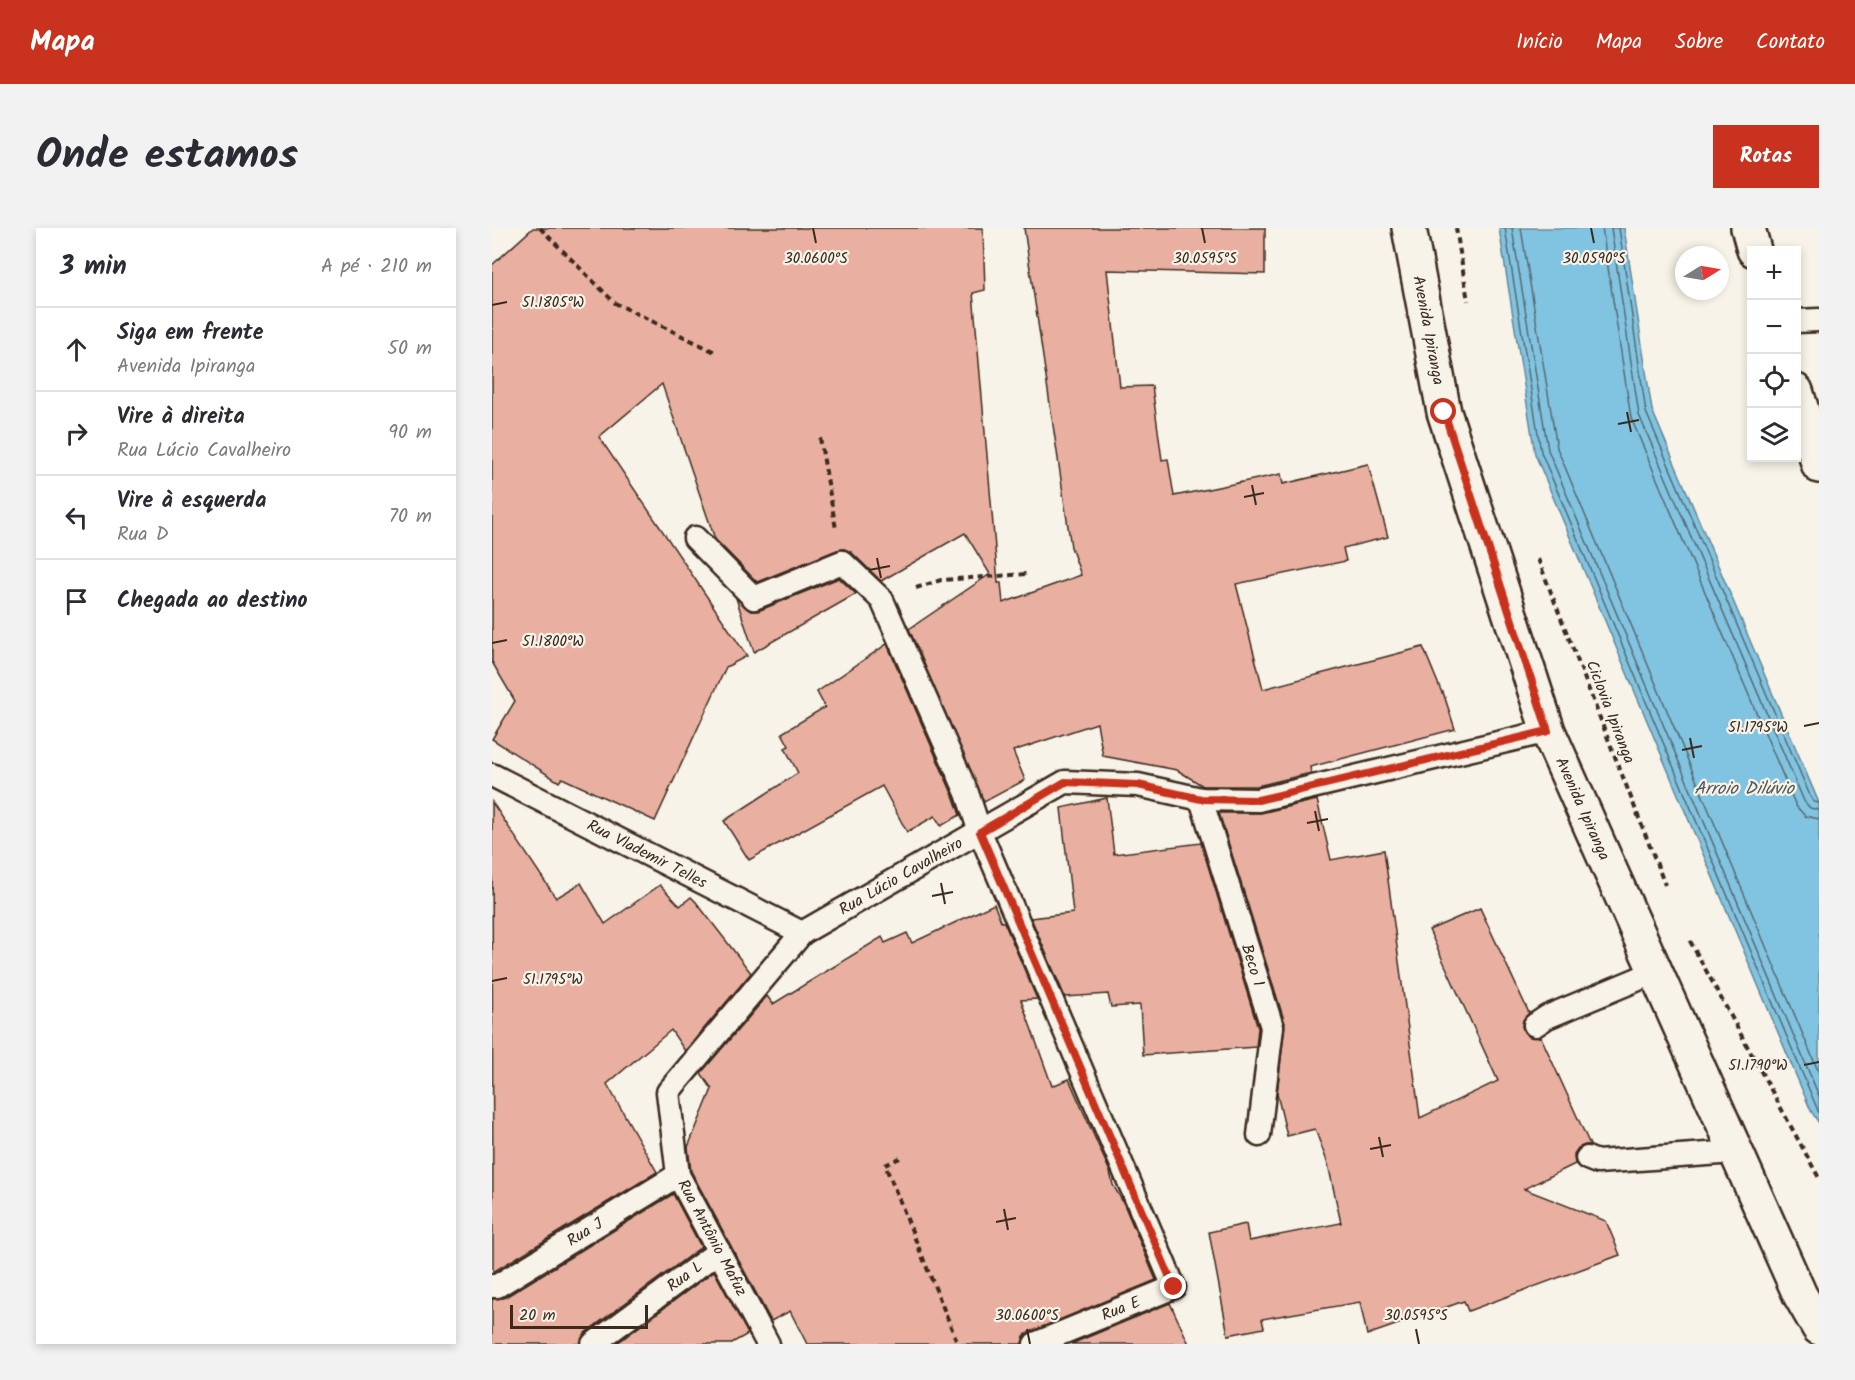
<!DOCTYPE html>
<html lang="pt">
<meta charset="utf-8">
<style>
body{margin:0;font-family:Kalam,sans-serif;background:#f2f2f3;color:#2b2b33}
.controls{position:absolute;right:18px;top:18px;display:grid;overflow:hidden;border-radius:0px;box-shadow:0 3px 9px #0003}
.controls button{width:54px;height:54px;display:grid;place-items:center;padding:0;border:0;border-bottom:2px solid #e1e1e2;background:#fff;color:#2b2b33;font:30px sans-serif}
.compass{position:absolute;left:1183px;top:18px;width:54px;height:54px;border-radius:50%;background:#fff;box-shadow:0 3px 9px #0003;rotate:79deg}
.scale{position:absolute;left:18px;bottom:15px;width:138px;box-sizing:border-box;padding-left:6px;border:3px solid #3b2a1e;border-top:0;font-size:16px;line-height:21px;white-space:nowrap;color:#3b2a1e;-webkit-text-stroke:4px #f7f3e8;paint-order:stroke}
.stop{position:absolute;width:18px;height:18px;margin:-14px;border:4px solid #c8321e;border-radius:50%;background:#fff}
.stop.end{background:#c8321e;border-color:#fff;box-shadow:0 2px 6px #0008}
.list{margin:0;padding:0;list-style:none}
h2{display:flex;justify-content:space-between;align-items:center;height:78px;margin:0;padding:0 24px;font-size:26px}
h2 small{font-size:20px;font-weight:400;color:#7c7c81}
.list li{display:grid;grid-template-columns:39px 1fr auto;gap:18px;align-items:center;box-sizing:border-box;height:84px;padding:0 24px;border-top:2px solid #e1e1e2}
.list b{display:block;font-size:22px;white-space:nowrap}
.list p{margin:0;font-size:20px;white-space:nowrap;color:#7c7c81}
.list em{font-size:20px;font-style:normal;color:#7c7c81}
.icon{flex:none;width:33px;height:33px;fill:none;stroke:currentColor;stroke-width:2;stroke-linecap:round;stroke-linejoin:round}
.map{position:relative;flex:none;width:1327px;height:1116px;overflow:hidden;border-radius:0px}
header{display:flex;align-items:center;gap:36px;box-sizing:border-box;height:84px;padding:0 30px;background:#c8321e;color:#fff}
header strong{font-size:28px}
nav{display:flex;gap:33px;margin-inline-start:auto;font-size:21px}
.intro{display:flex;align-items:center;justify-content:space-between;box-sizing:border-box;height:144px;padding:0 36px}
h1{margin:0;font-size:42px}
.button{padding:15px 27px;border-radius:0px;background:#c8321e;color:#fff;font-size:21px;font-weight:700}
main{display:flex;gap:36px;padding:0 36px}
aside{flex:1;background:#fff;border-radius:0px;box-shadow:0 3px 9px #0003}
.map>svg:first-child{display:block}
</style>
<header>
<strong>Mapa</strong>
<nav><a>Início</a><a>Mapa</a><a>Sobre</a><a>Contato</a></nav>
</header>
<div class="intro"><h1>Onde estamos</h1><a class="button">Rotas</a></div>
<main>
<aside>
<h2>3 min<small>A pé · 210 m</small></h2>
<ul class="list">
<li><svg class="icon" aria-label="ahead" viewBox="0 0 24 24"><path d="M12 20V5M6 11l6-6 6 6"/></svg><div><b>Siga em frente</b><p>Avenida Ipiranga</p></div><em>50 m</em></li>
<li><svg class="icon" aria-label="right" viewBox="0 0 24 24"><path d="M7 20v-9h11M14 6l5 5-5 5"/></svg><div><b>Vire à direita</b><p>Rua Lúcio Cavalheiro</p></div><em>90 m</em></li>
<li><svg class="icon" aria-label="left" viewBox="0 0 24 24"><path d="M17 20v-9H6M10 6l-5 5 5 5"/></svg><div><b>Vire à esquerda</b><p>Rua D</p></div><em>70 m</em></li>
<li><svg class="icon" aria-label="arrive" viewBox="0 0 24 24"><path d="M6 21V4h12l-3 4 3 4H6"/></svg><div><b>Chegada ao destino</b></div></li>
</ul>
</aside>
<div class="map">
<svg width="1327" height="1116" viewBox="0 0 1327 1116">
<rect width="100%" height="100%" fill="#f7f3e8"/>
<filter id="ink" filterUnits="userSpaceOnUse"><feTurbulence type="fractalNoise" baseFrequency=".0167" numOctaves="2"/><feDisplacementMap in="SourceGraphic" scale="12" xChannelSelector="R" yChannelSelector="G"/><feConvolveMatrix kernelMatrix="1 2 1 2 8 2 1 2 1" color-interpolation-filters="sRGB"/></filter>
<g filter="url(#ink)">
<polygon fill="#81c4e2" stroke="#658694" stroke-width="1.5" points="1007,0 1132,0 1160,182 1327,575 1327,895 1319,883 1043,226"/>
<g fill="none" stroke-linecap="round" stroke-linejoin="round">
<g stroke="#57686c" stroke-width="1.5">
<polyline points="1013,0 1049,224 1327,885"/>
<polyline points="1020,0 1056,222 1327,868"/>
<polyline points="1029,0 1065,220 1327,845"/>
<polyline points="1110,0 1139,190 1304,578 1313,588 1327,591"/>
<polyline points="1119,0 1147,187 1312,573 1318,580 1327,582"/>
<polyline points="1127,0 1154,184 1319,570 1322,574 1327,575"/>
</g>
</g>
<g fill="#e9b0a1" stroke="#3b2a1e" stroke-width="1.5">
<polygon points="41,0 491,0 493,62 481,65 506,355 509,355 511,375 589,347 579,319 532,0 773,0 773,46 615,42 628,159 660,158 670,232 676,231 682,268 789,246 791,256 876,236 896,309 851,320 854,333 744,356 771,461 931,419 950,465 951,464 963,501 818,539 819,545 765,558 711,558 685,542 611,528 605,495 521,523 533,552 492,574 417,401 498,346 473,305 389,353 359,324 352,321 345,322 265,354 223,311 170,156 107,209 255,428 234,439 163,593 70,550 67,554 0,511 23,473 0,434 0,37"/>
<polygon points="347,350 364,366 262,424 244,370 259,383 266,383"/>
<polygon points="395,416 462,570 468,587 449,598 443,588 415,604 390,558 257,632 232,593 306,545 293,520 297,518 290,505 333,479 325,464"/>
<polygon points="615,570 622,626 709,615 766,800 764,819 651,827 648,777 619,779 616,766 573,769 539,690 581,685 569,580"/>
<polygon points="825,572 839,632 892,622 928,890 1006,853 937,702 988,680 1037,785 1031,792 1030,798 1032,804 1038,809 1049,809 1098,917 1093,917 1086,920 1082,926 1083,936 1032,961 1114,993 1128,1027 976,1083 972,1073 875,1107 868,1074 770,1091 772,1100 736,1107 717,1004 754,996 757,1013 849,995 836,936 823,901 795,908 785,866 793,795 727,585 769,585"/>
<polygon points="0,574 64,670 89,655 113,696 168,657 188,678 199,669 204,674 259,745 193,823 179,802 115,856 165,944 1,1044"/>
<polygon points="502,676 509,694 512,694 545,771 529,772 560,858 577,851 618,944 621,957 631,974 664,1052 538,1104 532,1108 530,1116 315,1116 298,1083 279,1093 199,943 196,919 220,861 209,845 275,768 281,776 390,709 393,715 415,705 420,715"/>
<polygon points="181,966 209,1019 93,1105 88,1116 0,1116 0,1071 12,1070"/>
<polygon points="222,1043 256,1106 238,1116 124,1116"/>
<polygon points="678,1075 697,1116 579,1116"/>
</g>
<g fill="none" stroke-linecap="round" stroke-linejoin="round">
<g stroke="#3b2a1e" stroke-width="27">
<g id="lane">
<polyline points="1304,93 1327,92"/>
<polyline points="203,310 262,370 350,334 390,372 475,565 488,604 682,1059 543,1116"/>
<path id="s1" d="M0,547L310,705"/>
<path id="s2" d="M709,571L780,799L767,907"/>
<polyline points="1043,797 1055,789 1163,744"/>
<polyline points="1095,930 1105,934 1243,924"/>
<path id="s3" d="M0,1058H5L186,947"/>
<path id="s4" d="M101,1116L227,1023"/>
<path id="s5" d="M276,1116L186,947L176,864L310,705L573,554L646,557L709,571L766,572L1056,503"/>
</g>
</g>
<g stroke="#3b2a1e" stroke-width="38">
<g id="secondary">
<path id="s6" d="M917,0L952,184L1056,503L1308,1067L1327,1100"/>
<polyline points="1256,0 1262,22"/>
<polyline points="1304,163 1327,238"/>
</g>
</g>
<g stroke="#3b2a1e" stroke-width="4" stroke-dasharray="6 4.5" stroke-linecap="butt">
<polyline points="48,0 123,75 223,124"/>
<polyline points="964,0 976,73"/>
<polyline points="328,210 344,301"/>
<polyline points="1046,331 1173,657"/>
<polyline points="424,360 449,352 534,346"/>
<polyline points="1198,713 1327,950"/>
<polyline points="408,930 393,937 466,1116"/>
</g>
<use href="#lane" stroke="#f7f3e8" stroke-width="22"/>
<use href="#secondary" stroke="#f7f3e8" stroke-width="33"/>
</g>
</g>
<g fill="none" stroke-linecap="round" stroke-linejoin="round" filter="url(#ink)">
<polyline stroke="#c8321e" stroke-width="8" points="682,1059 488,604 573,554 646,557 709,571 766,572 1056,503 952,184"/>
</g>
<path fill="none" stroke="#3b2a1e" stroke-width="2" d="M321,0L324,15M710,0L713,15M1099,0L1102,15M0,77L15,74M1135,184L1139,204M1126,196L1147,192M760,257L764,277M752,269L772,265M385,330L389,350M377,342L398,338M0,415L15,412M1312,498L1327,495M1198,510L1202,530M1190,522L1210,518M823,583L827,603M815,595L836,591M449,655L453,676M440,668L461,664M0,753L15,750M1312,837L1327,834M887,909L891,929M878,921L899,917M512,981L516,1002M504,994L524,990M535,1101L538,1116M924,1101L927,1116"/>
<g text-anchor="middle" dominant-baseline="central" stroke-width="4.5" stroke-linejoin="round" paint-order="stroke">
<g font-size="16" fill="#3b2a1e" stroke="#f7f3e8">
<text stroke="none"><textPath href="#s6" startOffset="104">Avenida Ipiranga</textPath></text>
<text transform="translate(1118 484) rotate(69)">Ciclovia Ipiranga</text>
<text stroke="none"><textPath href="#s6" startOffset="608">Avenida Ipiranga</textPath></text>
<text stroke="none"><textPath href="#s1" startOffset="174">Rua Vlademir Telles</textPath></text>
<text stroke="none"><textPath href="#s5" startOffset="597">Rua Lúcio Cavalheiro</textPath></text>
<text stroke="none"><textPath href="#s2" startOffset="174">Beco 1</textPath></text>
<text stroke="none"><textPath href="#s3" startOffset="108">Rua J</textPath></text>
<text transform="translate(220 1010) rotate(62)">Rua Antônio Mafuz</text>
<text stroke="none"><textPath href="#s4" startOffset="114">Rua L</textPath></text>
<text transform="translate(629 1081) rotate(-22)">Rua E</text>
</g>
<g font-size="18" font-style="italic" fill="#505859" stroke="#f7f3e8">
<text x="1252" y="561">Arroio Dilúvio</text>
</g>
</g>
<g font-size="15" text-anchor="middle" fill="#3b2a1e" stroke="#f7f3e8" stroke-width="4.5" stroke-linejoin="round" paint-order="stroke">
<text x="324" y="35">30.0600°S</text>
<text x="713" y="35">30.0595°S</text>
<text x="1102" y="35">30.0590°S</text>
<text x="61" y="79">51.1805°W</text>
<text x="61" y="418">51.1800°W</text>
<text x="1266" y="504">51.1795°W</text>
<text x="61" y="756">51.1795°W</text>
<text x="1266" y="842">51.1790°W</text>
<text x="535" y="1092">30.0600°S</text>
<text x="924" y="1092">30.0595°S</text>
</g>
</svg>
<div class="controls">
<button>+</button>
<button>−</button>
<button><svg class="icon" aria-label="locate" viewBox="0 0 24 24"><circle cx="12" cy="12" r="6"/><path d="M12 2v4M12 18v4M2 12h4M18 12h4"/></svg></button>
<button><svg class="icon" aria-label="layers" viewBox="0 0 24 24"><path d="M12 4l9 5-9 5-9-5zM3 14l9 5 9-5"/></svg></button>
</div>
<svg class="compass" viewBox="-18 -18 36 36"><path d="M0-13l5 13h-10z" fill="#e53935"/><path d="M0 13l5-13h-10z" fill="#7c7c81"/></svg>
<div class="scale">20 m</div>
<div class="stop" style="left:952px;top:184px"></div>
<div class="stop end" style="left:682px;top:1059px"></div>
</div>
</main>
